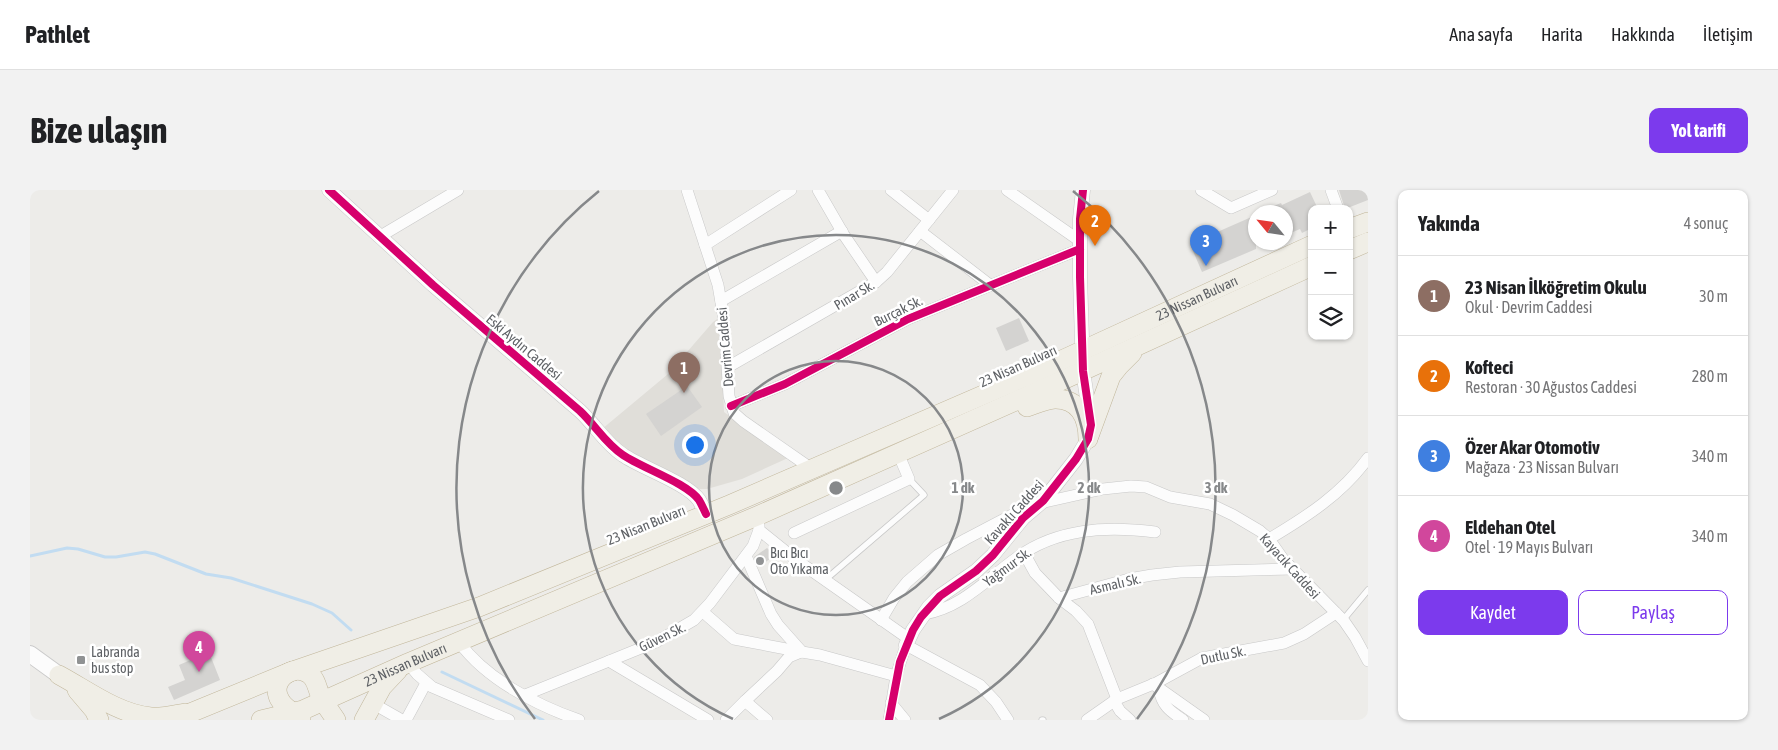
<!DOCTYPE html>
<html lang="tr">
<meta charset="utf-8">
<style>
body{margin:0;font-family:"Asap Condensed",sans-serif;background:#f2f2f2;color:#202124}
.controls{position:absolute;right:15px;top:15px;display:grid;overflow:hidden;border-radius:10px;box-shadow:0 1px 4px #0004}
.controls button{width:45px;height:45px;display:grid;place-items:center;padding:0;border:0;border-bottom:1px solid #e0e0e0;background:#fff;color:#202124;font:25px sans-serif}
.compass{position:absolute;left:1218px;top:15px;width:45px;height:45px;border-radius:50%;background:#fff;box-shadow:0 1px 4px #0004;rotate:299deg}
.you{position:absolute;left:664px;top:254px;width:18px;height:18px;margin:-12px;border:4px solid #fff;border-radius:50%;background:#1a73e8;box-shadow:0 0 0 8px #1a73e833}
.badge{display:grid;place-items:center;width:32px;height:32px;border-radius:50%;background:#7c3aed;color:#fff;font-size:16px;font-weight:700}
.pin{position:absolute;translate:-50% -41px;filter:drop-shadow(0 1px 2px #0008)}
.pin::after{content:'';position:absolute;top:26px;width:18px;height:15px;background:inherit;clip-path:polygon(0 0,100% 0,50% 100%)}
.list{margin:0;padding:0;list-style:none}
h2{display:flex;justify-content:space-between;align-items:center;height:65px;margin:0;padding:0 20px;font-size:21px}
h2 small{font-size:16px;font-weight:400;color:#757577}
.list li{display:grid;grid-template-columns:32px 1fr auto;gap:15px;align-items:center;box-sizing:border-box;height:80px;padding:0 20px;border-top:1px solid #e0e0e0}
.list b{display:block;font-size:19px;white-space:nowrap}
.list p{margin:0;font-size:16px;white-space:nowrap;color:#757577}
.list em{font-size:16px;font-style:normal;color:#757577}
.actions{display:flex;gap:10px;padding:15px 20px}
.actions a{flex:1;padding:11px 0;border:1px solid #7c3aed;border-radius:10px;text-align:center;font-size:18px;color:#7c3aed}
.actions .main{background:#7c3aed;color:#fff}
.icon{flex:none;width:28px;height:28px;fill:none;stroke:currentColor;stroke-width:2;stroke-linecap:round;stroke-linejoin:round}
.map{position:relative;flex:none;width:1338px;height:530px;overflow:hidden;border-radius:10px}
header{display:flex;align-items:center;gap:30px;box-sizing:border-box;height:70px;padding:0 25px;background:#fff;border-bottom:1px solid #e0e0e0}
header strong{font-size:24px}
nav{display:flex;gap:28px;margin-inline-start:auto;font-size:18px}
.intro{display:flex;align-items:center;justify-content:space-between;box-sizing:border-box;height:120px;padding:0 30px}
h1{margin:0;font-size:35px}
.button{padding:12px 22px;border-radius:10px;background:#7c3aed;color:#fff;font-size:18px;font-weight:700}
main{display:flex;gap:30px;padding:0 30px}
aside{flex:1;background:#fff;border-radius:10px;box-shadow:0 1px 4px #0004}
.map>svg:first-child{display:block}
</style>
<header>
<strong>Pathlet</strong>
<nav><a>Ana sayfa</a><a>Harita</a><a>Hakkında</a><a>İletişim</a></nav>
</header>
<div class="intro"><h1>Bize ulaşın</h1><a class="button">Yol tarifi</a></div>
<main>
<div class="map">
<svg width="1338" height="530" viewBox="0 0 1338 530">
<rect width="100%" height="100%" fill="#edece9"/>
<polygon fill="#e0ded9" points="690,127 694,222 758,268 712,289 677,299 670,299 662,296 591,257 572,239 638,184 683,132"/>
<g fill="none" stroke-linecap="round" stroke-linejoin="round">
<g stroke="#c2dcf1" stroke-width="3">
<polyline points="0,366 37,358 48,359 75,367 86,367 115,362 125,364 176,384 201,388 282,414 302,423 321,440"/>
<polyline points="412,482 513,530"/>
</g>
</g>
<g fill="#d4d3d1">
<polygon points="1309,0 1338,0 1338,10 1315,19"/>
<polygon points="1280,2 1288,19 1282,19 1282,38 1272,43 1270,39 1256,45 1256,22 1229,22 1251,13 1252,15"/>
<polygon points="1226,25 1226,59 1172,82 1160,54"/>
<polygon points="989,128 999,151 976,161 966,138"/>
<polygon points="657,196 672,217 631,246 616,224"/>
<polygon points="737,358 745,365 729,377 724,367"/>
<polygon points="179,462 190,490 144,510 138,497 155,490 149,475"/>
</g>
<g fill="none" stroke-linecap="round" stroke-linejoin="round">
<g stroke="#c8c8c8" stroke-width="7">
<g id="service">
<polyline points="795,390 894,305 879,289"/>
<polyline points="1313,430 1338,400"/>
<polyline points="1012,530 1013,530"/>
</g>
</g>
<g stroke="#c8c8c8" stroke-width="12">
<g id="minor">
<polyline points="657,0 688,95 694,130 699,206 704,223 713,231 782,279"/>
<polyline points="788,0 814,45 846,92"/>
<polyline points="861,0 899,30"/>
<polyline points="977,0 1050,51"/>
<polyline points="1171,0 1201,18 1242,0"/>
<polyline points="1301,0 1308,19"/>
<polyline points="890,41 960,95"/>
<polyline points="349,47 428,0"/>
<polyline points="675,55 761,0"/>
<polyline points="691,111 812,41"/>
<polyline points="698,177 846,92 857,82 923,0"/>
<polyline points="701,216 755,194 878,129 1050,59"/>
<polyline points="729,335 729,340 765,369 879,449"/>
<polyline points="764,343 879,289 868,263"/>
<path d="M1239,349C1276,327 1312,304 1338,268"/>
<polyline points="994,363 1005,383 1029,408"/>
<polyline points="716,366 741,424 748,435 772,462 790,465 866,486"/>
<polyline points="673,422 704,449 772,462"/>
<path d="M894,424C931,418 956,390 985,369C1026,338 1076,336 1125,342"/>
<polyline points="851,430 864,408 877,392 908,365 936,349 1001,315 1073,299 1101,296 1116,297 1140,307 1180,314 1203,325 1230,341 1239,349 1253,369 1314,431 1325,447 1338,471"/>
<path d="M429,452C456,489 506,515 549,530"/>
<polyline points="579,471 678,530"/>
<polyline points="378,473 387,484 402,497 479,530"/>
<polyline points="1123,494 1174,530"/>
<path d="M1129,499C1132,516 1140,521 1153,530"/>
<polyline points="495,505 626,452 664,430 680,413 723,356 729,340"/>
<polyline points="1087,509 1058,434 1046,421 1029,408 1099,389 1122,385 1150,382 1262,379"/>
<polyline points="715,511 747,481 759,467 771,462"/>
<polyline points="1084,511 1090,521 1100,530"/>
<polyline points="342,513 372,530"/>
<polyline points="861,513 875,530"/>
<polyline points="376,530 396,493"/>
<polyline points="696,530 715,511 737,530"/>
<polyline points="859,530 866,486 876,455 950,495 966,512 978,530"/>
<polyline points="1057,530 1087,509 1126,493 1172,468 1254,453 1274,444 1306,423"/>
</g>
</g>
<g stroke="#c8c8c8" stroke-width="15">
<g id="tertiary">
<path d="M299,0L403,95L550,221C565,235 576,254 593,265C612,278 657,293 669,310C672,315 674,320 676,324"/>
<polyline points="876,455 883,440 899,417 910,406 946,381 963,365 993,328 1013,311 1046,269 1058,249 1061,235 1053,181 1050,87 1050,29 1053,0"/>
</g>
</g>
<g stroke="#cacaca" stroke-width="18">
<polyline id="secondary" points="0,464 29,485"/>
</g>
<g stroke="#c1b69a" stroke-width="20">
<g id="trunk">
<polyline points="1319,39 1338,32"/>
<polyline points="1319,60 1338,52"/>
<path d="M997,217C1006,214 1015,210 1024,209C1049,208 1058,228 1058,249"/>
<polyline points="1059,246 1081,186 1089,176 1102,163"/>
<path d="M29,485C57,500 88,524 121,527C132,528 144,525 155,523"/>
<polyline points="47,500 64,520 69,530"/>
<path d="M271,528C264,523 254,518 250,510C239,492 262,472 279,484C288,490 287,502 293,511C297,517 302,524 306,530"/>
<path id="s1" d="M143,530L260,482L449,417L699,315L997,186L1282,55"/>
<path id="s2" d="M231,530L273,520L378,473L727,326L1026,193L1282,76"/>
<polyline points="334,530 352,497 368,480"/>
</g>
</g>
<use href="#service" stroke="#fcfcfc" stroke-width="5.5"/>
<use href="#minor" stroke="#fcfcfc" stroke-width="11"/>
<use href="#tertiary" stroke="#fcfcfc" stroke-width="14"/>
<use href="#secondary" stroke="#fcfcfc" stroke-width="16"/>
<use href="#trunk" stroke="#f0eee6" stroke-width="19"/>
<g stroke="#fff" stroke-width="11">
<g id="cycleway">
<path d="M299,0L403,95L550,221C565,235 576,254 593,265C612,278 657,293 669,310C672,315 674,320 676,324"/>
<polyline points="701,216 755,194 878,129 1050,59"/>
<polyline points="859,530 870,472 883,440 891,427 910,406 946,381 963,365 993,328 1013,311 1046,269 1058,249 1061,235 1053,181 1050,87 1050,29 1053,0"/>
</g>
</g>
<use href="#cycleway" stroke="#d6006c" stroke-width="8"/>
</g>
<g fill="none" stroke="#86888a" stroke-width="2.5">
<circle cx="806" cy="298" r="127"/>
<path d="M703 529A253 253 0 1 1 909 529"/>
<path d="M505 529A380 380 0 0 1 569 1M1043 1A380 380 0 0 1 1107 529"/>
</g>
<g fill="#909293" stroke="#fff" stroke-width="2">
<circle cx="730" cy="371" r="5"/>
<rect x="46" y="465" width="10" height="10" rx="2.5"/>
</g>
<g text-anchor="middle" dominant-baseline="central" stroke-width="5" stroke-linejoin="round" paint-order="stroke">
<g font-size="14" fill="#5e6165" stroke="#fff">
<text transform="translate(824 105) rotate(-31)">Pınar Sk.</text>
<text stroke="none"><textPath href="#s1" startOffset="1108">23 Nissan Bulvarı</textPath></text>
<text transform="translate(868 121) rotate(-26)">Burçak Sk.</text>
<text transform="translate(494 157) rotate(40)">Eski Aydın Caddesi</text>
<text transform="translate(695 157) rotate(-95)">Devrim Caddesi</text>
<text transform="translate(988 176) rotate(-24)">23 Nisan Bulvarı</text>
<text transform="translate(984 322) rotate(-48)">Kavaklı Caddesi</text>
<text transform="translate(616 335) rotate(-22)">23 Nisan Bulvarı</text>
<text transform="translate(1260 376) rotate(48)">Kayacık Caddesi</text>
<text transform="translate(977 377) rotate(-36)">Yağmur Sk.</text>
<text transform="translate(1085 394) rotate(-13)">Asmalı Sk.</text>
<text transform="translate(632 447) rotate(-26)">Güven Sk.</text>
<text transform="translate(1193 465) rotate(-12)">Dutlu Sk.</text>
<text stroke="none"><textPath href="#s2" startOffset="155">23 Nissan Bulvarı</textPath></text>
</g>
<g font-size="14" fill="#5e6165" stroke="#fff" text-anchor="start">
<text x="740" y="363">Bıcı Bıcı<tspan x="740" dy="16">Oto Yıkama</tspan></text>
<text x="61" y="462">Labranda<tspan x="61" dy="16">bus stop</tspan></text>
</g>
</g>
<circle cx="806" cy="298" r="8" fill="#86888a" stroke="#fff" stroke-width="2.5"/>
<g font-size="15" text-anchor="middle" font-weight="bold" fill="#86888a" stroke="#fff" stroke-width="5" stroke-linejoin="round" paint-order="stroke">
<text x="933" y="303">1 dk</text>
<text x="1059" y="303">2 dk</text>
<text x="1186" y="303">3 dk</text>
</g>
</svg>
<div class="controls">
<button>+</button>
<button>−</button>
<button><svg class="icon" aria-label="layers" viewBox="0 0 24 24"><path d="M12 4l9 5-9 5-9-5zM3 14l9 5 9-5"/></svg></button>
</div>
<svg class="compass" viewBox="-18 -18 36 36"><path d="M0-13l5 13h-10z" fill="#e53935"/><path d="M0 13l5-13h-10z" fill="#757577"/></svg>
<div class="you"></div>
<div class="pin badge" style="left:654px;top:203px;background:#8d6e63">1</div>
<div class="pin badge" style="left:1065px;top:56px;background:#e8710a">2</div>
<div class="pin badge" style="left:1176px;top:76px;background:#3f7fe0">3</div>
<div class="pin badge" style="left:169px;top:482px;background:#d1479c">4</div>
</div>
<aside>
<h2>Yakında<small>4 sonuç</small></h2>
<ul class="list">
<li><span class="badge" style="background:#8d6e63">1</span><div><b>23 Nisan İlköğretim Okulu</b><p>Okul · Devrim Caddesi</p></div><em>30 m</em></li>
<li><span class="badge" style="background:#e8710a">2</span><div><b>Kofteci</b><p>Restoran · 30 Ağustos Caddesi</p></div><em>280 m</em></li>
<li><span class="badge" style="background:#3f7fe0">3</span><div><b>Özer Akar Otomotiv</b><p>Mağaza · 23 Nissan Bulvarı</p></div><em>340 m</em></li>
<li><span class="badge" style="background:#d1479c">4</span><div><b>Eldehan Otel</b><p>Otel · 19 Mayıs Bulvarı</p></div><em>340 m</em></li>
</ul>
<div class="actions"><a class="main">Kaydet</a><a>Paylaş</a></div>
</aside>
</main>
